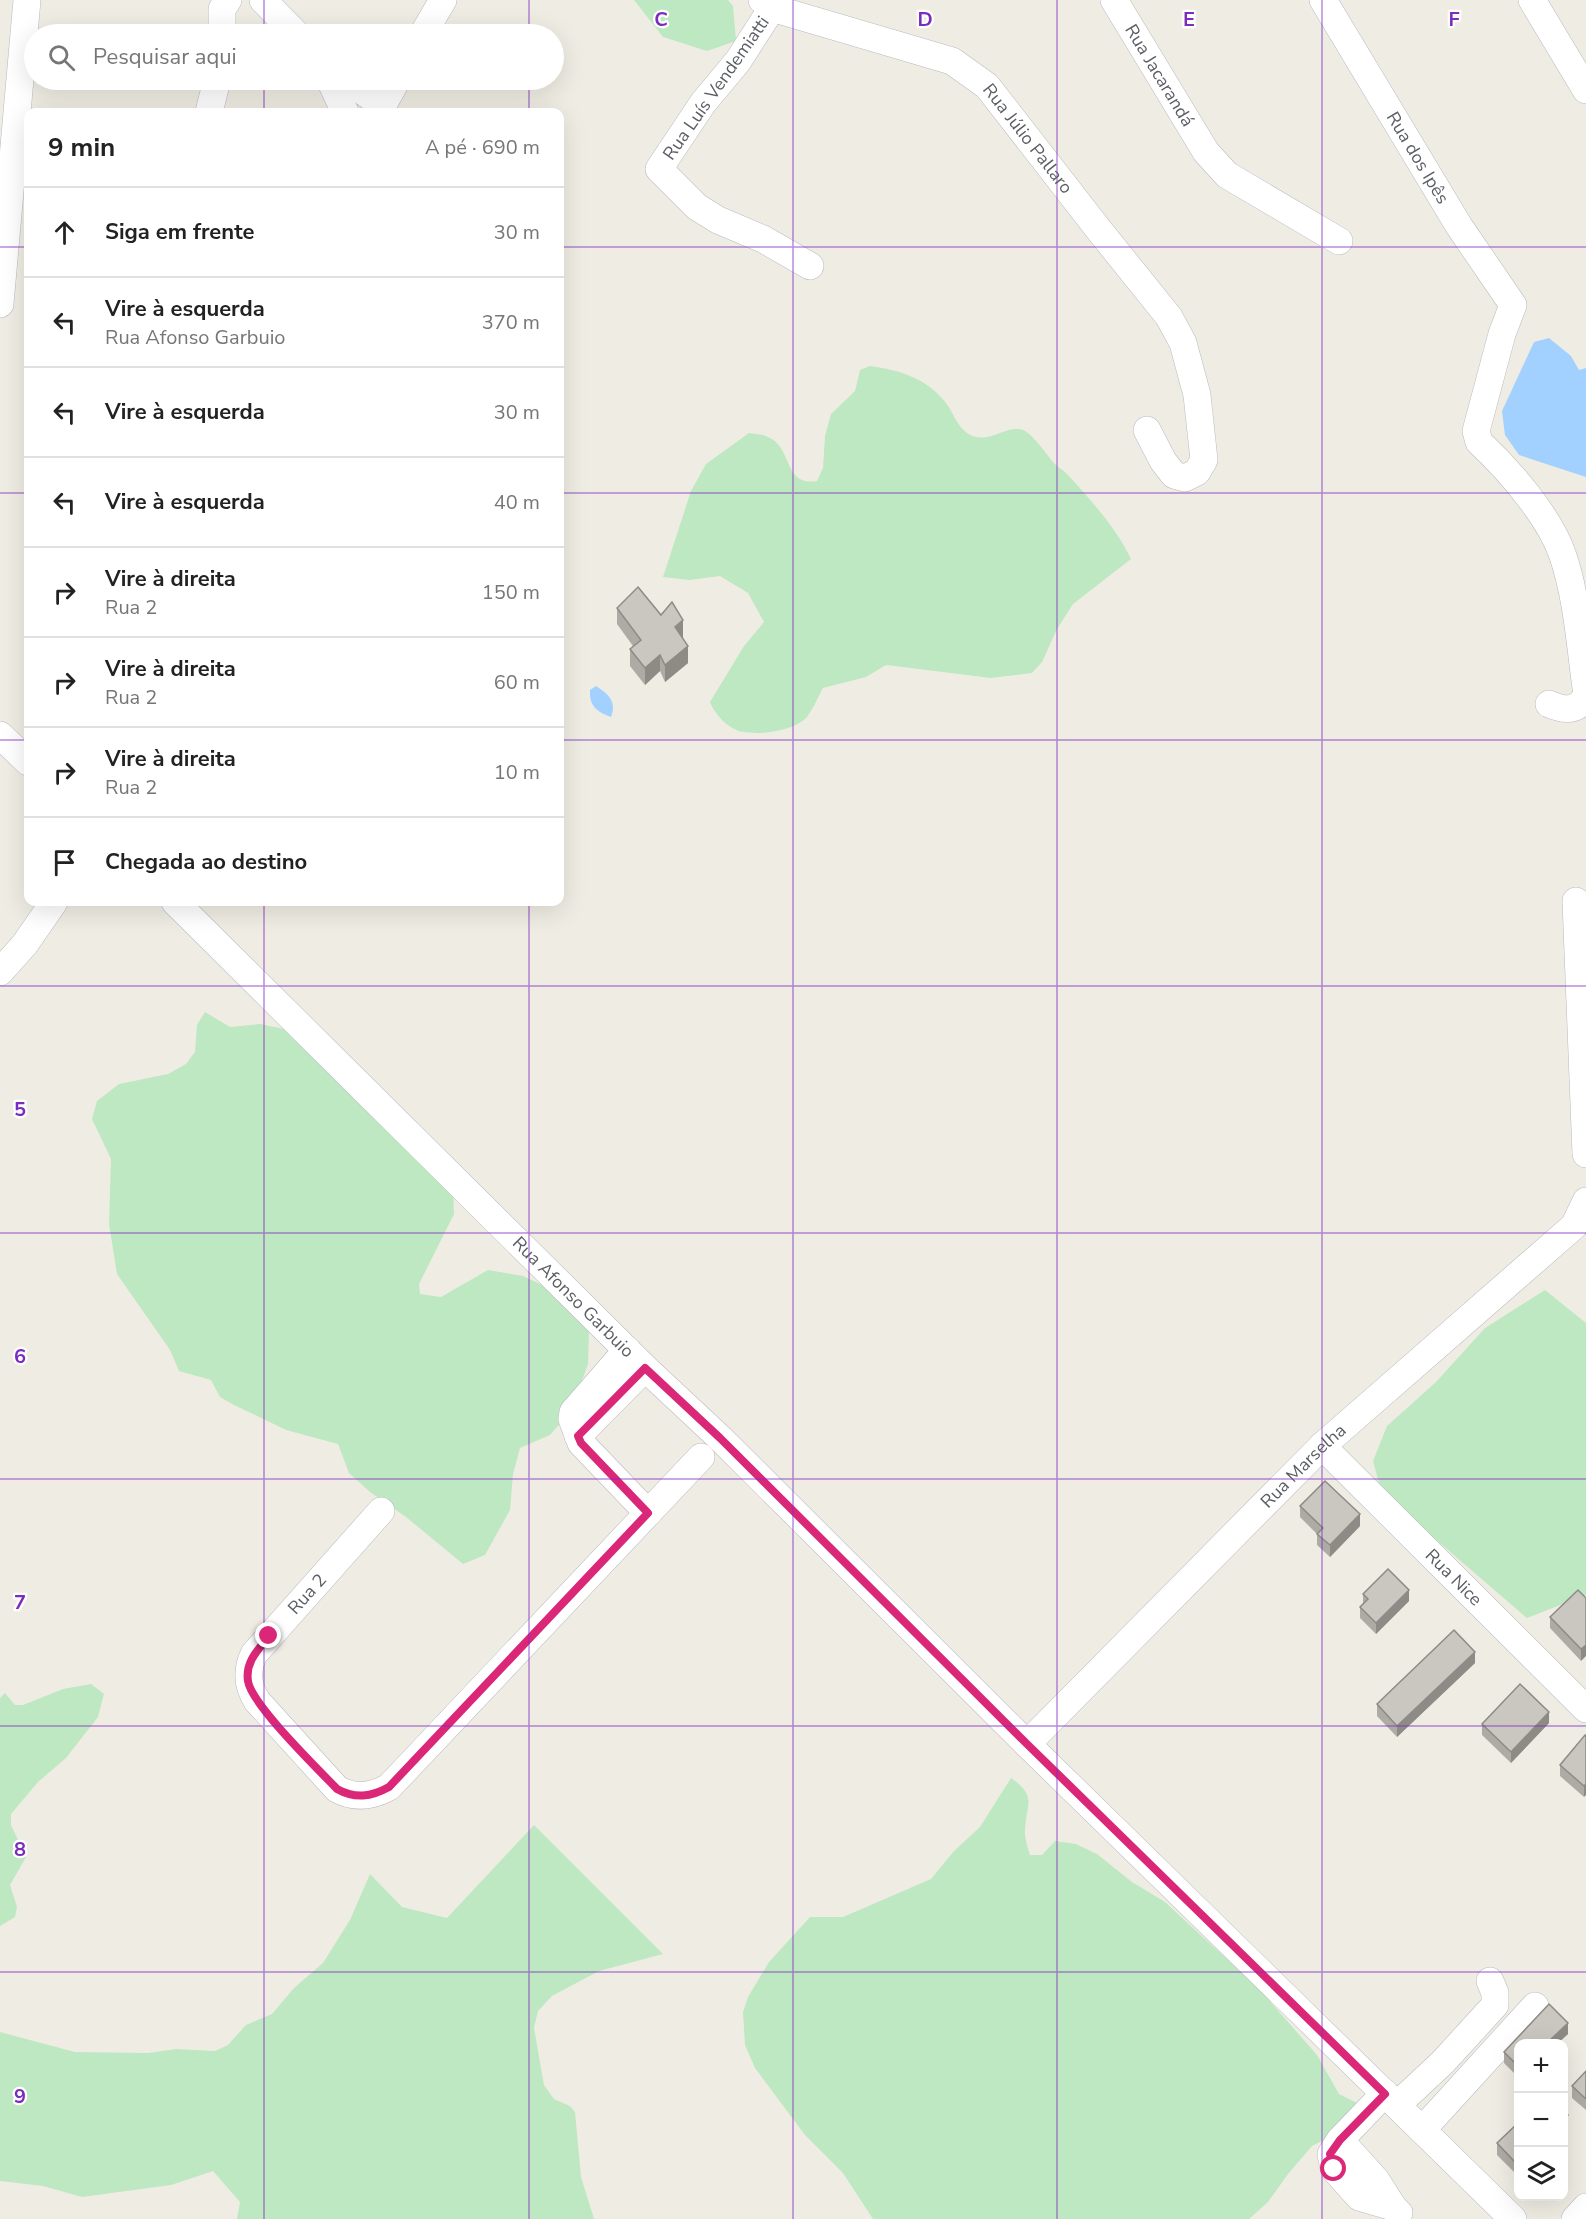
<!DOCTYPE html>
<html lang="pt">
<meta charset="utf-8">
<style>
body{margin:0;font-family:"Nunito Sans",sans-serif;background:#f2f2f2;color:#222}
.controls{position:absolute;right:18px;bottom:18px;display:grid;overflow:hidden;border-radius:12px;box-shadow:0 6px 24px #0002}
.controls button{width:54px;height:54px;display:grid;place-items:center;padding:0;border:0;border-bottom:2px solid #e0e0e0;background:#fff;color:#222;font:30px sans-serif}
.stop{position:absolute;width:18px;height:18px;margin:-14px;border:4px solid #db2777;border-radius:50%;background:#fff}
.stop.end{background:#db2777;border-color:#fff;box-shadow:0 2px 6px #0008}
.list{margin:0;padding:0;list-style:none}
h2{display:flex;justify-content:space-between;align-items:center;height:78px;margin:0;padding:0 24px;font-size:26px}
h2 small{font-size:20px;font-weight:400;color:#767676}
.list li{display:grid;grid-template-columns:39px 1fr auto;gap:18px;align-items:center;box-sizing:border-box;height:90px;padding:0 24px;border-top:2px solid #e0e0e0}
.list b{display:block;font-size:22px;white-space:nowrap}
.list p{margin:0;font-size:20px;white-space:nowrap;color:#767676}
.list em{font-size:20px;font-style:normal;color:#767676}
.icon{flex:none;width:33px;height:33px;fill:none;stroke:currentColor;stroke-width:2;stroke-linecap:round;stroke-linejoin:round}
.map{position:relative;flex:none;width:1586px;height:2219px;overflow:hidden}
.search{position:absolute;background:#fff;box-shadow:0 6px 24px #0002;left:24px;top:24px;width:540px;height:66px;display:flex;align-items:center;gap:15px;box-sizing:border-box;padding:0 21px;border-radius:33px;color:#767676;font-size:22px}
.panel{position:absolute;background:#fff;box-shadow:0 6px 24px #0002;left:24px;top:108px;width:540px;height:798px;border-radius:12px}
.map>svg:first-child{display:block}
</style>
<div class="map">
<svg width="1586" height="2219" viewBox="0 0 1586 2219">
<rect width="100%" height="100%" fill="#efede3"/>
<g fill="#bee8c1">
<polygon points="634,0 728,0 733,6 736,41 707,51 663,37"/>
<path d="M870,366C899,370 927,378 946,403C953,412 957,426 967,433C987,447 1005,424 1023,430C1032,433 1047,455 1054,463C1058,468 1064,470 1068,475C1091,500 1117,529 1131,559L1073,604L1057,629L1042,662L1032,673L991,678L886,665L866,677L823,688C818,697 813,709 807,717C794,731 762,735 744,732C729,730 715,715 710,702L744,646L764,622L748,593L720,576L689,580L663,577L691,491L706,464L749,433C755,434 763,434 768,437C793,447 783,487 817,481L823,468L825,436L831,414L855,391L860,370Z"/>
<polygon points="205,1012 230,1027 260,1024 289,1030 453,1186 454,1214 419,1284 420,1294 441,1297 488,1270 523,1276 559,1293 580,1313 589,1331 588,1364 571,1411 550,1435 520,1448 513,1474 510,1510 485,1555 463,1564 406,1517 370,1492 349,1473 338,1444 286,1430 234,1405 220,1397 211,1380 179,1371 170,1350 117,1274 109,1224 111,1159 92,1119 97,1101 119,1084 168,1074 186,1064 195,1052 197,1025"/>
<polygon points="1545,1290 1586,1323 1586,1595 1527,1618 1434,1538 1414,1526 1379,1483 1373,1461 1387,1426 1436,1382 1485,1328"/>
<polygon points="91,1684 104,1694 98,1717 66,1758 38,1782 11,1814 11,1825 26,1857 10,1885 17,1907 15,1917 0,1926 0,1698 5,1693 15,1705 23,1705 63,1689"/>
<path d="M1011,1778C1040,1798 1024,1806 1025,1835C1026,1842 1028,1849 1030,1855H1042L1055,1841L1076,1844L1097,1854L1132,1882L1165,1902L1259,1989L1317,2055L1339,2094L1363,2106L1362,2120L1312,2146L1288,2174L1268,2202L1249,2219H873L843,2173L805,2135L755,2068L745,2045L743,2012L748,1997L769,1962L810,1917H843L931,1879L954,1851L980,1827Z"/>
<polygon points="534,1825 663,1954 599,1971 552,1996 538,2011 534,2028 544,2085 554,2099 570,2106 575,2112 581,2177 594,2219 237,2219 240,2202 213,2171 171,2185 82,2197 43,2186 0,2181 0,2032 75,2052 148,2053 176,2049 215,2051 228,2045 246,2025 272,2014 294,1988 323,1963 350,1920 370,1874 402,1907 447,1918"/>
</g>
<g fill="#a2d0ff">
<polygon points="1549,338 1571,356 1579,370 1586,368 1586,477 1519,455 1505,435 1502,411 1534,342"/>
<path d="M596,686C608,694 617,701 611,717C597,712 589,706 590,690Z"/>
</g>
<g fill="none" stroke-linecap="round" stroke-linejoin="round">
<g stroke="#b8bac0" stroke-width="28">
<g id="minor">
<polyline points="263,0 296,34"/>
<path id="s1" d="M762,0L772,8L952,61L987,86L1099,230L1169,317L1183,343L1197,395L1204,460L1197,472L1185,478L1174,475L1163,461L1147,430"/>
<path id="s2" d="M1114,0L1206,152L1227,175L1339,241"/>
<path id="s3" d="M1323,0L1459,226L1513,305L1502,334L1476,431L1479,442C1509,470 1550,517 1563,556C1577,598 1580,644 1586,688"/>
<polyline points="1532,0 1586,90"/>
<polyline points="772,8 738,61 703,103 659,169 697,207 718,220 763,239 810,266"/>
<polyline points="222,34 222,9 228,0"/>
<polyline points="423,34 443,0"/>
<polyline points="330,80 345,112"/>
<polyline points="347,80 382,105"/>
<polyline points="209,112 217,80"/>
<polyline points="379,112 397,80"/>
<polyline points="0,304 27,0"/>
<path d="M1549,704C1565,711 1577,712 1586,696"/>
<polyline points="0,735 28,762"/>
<polyline points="1576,901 1586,1154"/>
<path id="s4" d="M175,902L645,1368L720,1438L1027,1744L1513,2219"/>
<polyline points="0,972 25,944 54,902"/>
<polyline points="627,1350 573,1412 572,1419 581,1443 648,1513"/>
<polyline points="578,1436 645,1368"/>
<path id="s5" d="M1322,1446L1586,1709"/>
<path d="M381,1511L254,1654C246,1671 247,1685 257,1701L337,1789C355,1799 371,1797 389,1787L701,1457"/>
<path id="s6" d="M1027,1744L1322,1446L1574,1226L1586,1201"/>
<polyline points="1385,2093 1340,2140 1331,2154 1334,2169 1359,2197 1393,2207"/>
<polyline points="1397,2105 1443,2062 1495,2005 1495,1993 1490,1981"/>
<polyline points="1422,2130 1535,2006"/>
<polyline points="1340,2140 1376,2180 1393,2207 1399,2213"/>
<polyline points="1575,2219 1586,2207"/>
</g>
</g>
<use href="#minor" stroke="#fff" stroke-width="27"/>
</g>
<g fill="#aeaba5">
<polygon points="617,608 661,615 683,637 688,663 665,682 660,671 645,685 630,666 630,649 633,646 617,624"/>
<polygon points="1300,1506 1360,1526 1330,1557 1317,1545 1317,1534 1300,1517"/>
<polygon points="1363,1594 1409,1601 1376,1634 1360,1618 1360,1607 1363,1604"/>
<polygon points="1586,1598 1581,1661 1550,1628 1550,1617"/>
<polygon points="1475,1663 1397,1737 1377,1716 1377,1704"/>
<polygon points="1549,1723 1511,1763 1482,1735 1482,1724"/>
<polygon points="1585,1735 1584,1797 1560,1776 1560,1765"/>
<polygon points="1549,2004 1568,2023 1568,2034 1558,2043 1518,2043 1518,2077 1504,2063 1504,2052"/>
<polygon points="1586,2071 1586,2110 1572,2098 1572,2086"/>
<polygon points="1518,2123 1518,2167 1514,2172 1497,2155 1497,2143"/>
</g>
<g fill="#8d8b86">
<polygon points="683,620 683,637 675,644 675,627"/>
<polygon points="688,646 688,663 665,682 665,665"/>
<polygon points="660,655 660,671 645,685 645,668"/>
<polygon points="1360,1514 1360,1526 1330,1557 1330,1545"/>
<polygon points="1409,1590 1409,1601 1376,1634 1376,1623"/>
<polygon points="1586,1645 1586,1656 1581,1661 1581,1649"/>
<polygon points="1475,1652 1475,1663 1397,1737 1397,1726"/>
<polygon points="1549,1712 1549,1723 1511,1763 1511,1752"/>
<polygon points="1586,1784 1586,1795 1584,1797 1584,1786"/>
<polygon points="1568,2023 1568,2034 1558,2043 1547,2043"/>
<polygon points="1568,2115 1568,2126 1563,2131 1563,2120"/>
<polygon points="1518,2156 1518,2167 1514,2172 1514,2161"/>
</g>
<g fill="#cac7c0" stroke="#8d8b86" stroke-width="1.5">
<polygon points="638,587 661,615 672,602 683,620 675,627 688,646 665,665 660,655 645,668 630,649 641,640 617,608"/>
<polygon points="1325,1481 1360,1514 1330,1545 1317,1534 1323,1528 1300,1506"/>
<polygon points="1388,1569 1409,1590 1376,1623 1360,1607 1368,1599 1363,1594"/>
<polygon points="1578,1590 1586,1598 1586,1645 1581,1649 1550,1617"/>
<polygon points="1454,1630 1475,1652 1397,1726 1377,1704"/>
<polygon points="1520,1684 1549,1712 1511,1752 1482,1724"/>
<polygon points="1585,1735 1586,1737 1586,1784 1584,1786 1560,1765"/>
<polygon points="1549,2004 1568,2023 1547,2043 1518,2043 1518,2066 1504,2052"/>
<polygon points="1586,2071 1586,2099 1572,2086"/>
<polygon points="1563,2111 1568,2115 1563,2120"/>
<polygon points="1518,2123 1518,2156 1514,2161 1497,2143"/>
</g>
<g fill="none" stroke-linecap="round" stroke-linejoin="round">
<path stroke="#db2777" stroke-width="8" d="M269,1636C258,1650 245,1662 248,1681C251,1704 318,1769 337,1789C355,1799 371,1797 389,1787L648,1513L581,1443L578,1436L645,1368L720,1438L1027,1744L1385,2094L1340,2140L1330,2154L1334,2169"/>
</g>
<path fill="none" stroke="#7b2cbf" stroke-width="1.5" stroke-opacity="0.55" d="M264,0V34M529,0V34M793,0V2219M1057,0V2219M1322,0V2219M264,80V112M529,80V112M0,247H28M560,247H1586M0,493H28M560,493H1586M0,740H28M560,740H1586M264,902V2219M529,902V2219M0,986H1586M0,1233H1586M0,1479H1586M0,1726H1586M0,1972H1586"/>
<g text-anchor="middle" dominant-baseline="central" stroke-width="4.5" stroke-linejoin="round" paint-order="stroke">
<g font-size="18" fill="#5b5e64" stroke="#fff">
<text stroke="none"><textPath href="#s2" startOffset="88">Rua Jacarandá</textPath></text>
<text transform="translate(716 88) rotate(-55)">Rua Luís Vendemiatti</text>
<text stroke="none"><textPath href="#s1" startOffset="310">Rua Júlio Pallaro</textPath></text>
<text stroke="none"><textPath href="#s3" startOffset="184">Rua dos Ipês</textPath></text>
<text stroke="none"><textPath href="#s4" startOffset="561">Rua Afonso Garbuio</textPath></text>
<text stroke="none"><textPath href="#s6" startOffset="392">Rua Marselha</textPath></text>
<text stroke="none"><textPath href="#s5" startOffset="186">Rua Nice</textPath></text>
<text transform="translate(307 1594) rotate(-48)">Rua 2</text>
</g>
</g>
<g font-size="20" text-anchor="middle" font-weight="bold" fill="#7b2cbf" stroke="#fff" stroke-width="4.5" stroke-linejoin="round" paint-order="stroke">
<text x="661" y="26">C</text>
<text x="925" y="26">D</text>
<text x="1189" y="26">E</text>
<text x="1454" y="26">F</text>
<text x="20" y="1116">5</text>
<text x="20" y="1363">6</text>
<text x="20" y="1609">7</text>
<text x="20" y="1856">8</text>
<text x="20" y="2103">9</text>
</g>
</svg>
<div class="controls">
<button>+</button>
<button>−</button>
<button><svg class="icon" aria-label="layers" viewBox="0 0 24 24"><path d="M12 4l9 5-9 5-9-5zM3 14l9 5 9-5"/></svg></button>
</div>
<div class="stop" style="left:1334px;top:2169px"></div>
<div class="stop end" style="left:269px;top:1636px"></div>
<div class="search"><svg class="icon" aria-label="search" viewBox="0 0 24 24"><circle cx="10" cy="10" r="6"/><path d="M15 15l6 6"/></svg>Pesquisar aqui</div>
<section class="panel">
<h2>9 min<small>A pé · 690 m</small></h2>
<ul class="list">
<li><svg class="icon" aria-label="ahead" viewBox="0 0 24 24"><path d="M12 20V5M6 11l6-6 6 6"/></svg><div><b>Siga em frente</b></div><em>30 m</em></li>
<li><svg class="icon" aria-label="left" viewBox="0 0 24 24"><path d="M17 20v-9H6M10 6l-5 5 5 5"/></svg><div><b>Vire à esquerda</b><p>Rua Afonso Garbuio</p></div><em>370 m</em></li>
<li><svg class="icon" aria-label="left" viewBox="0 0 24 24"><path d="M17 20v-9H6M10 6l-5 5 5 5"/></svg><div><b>Vire à esquerda</b></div><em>30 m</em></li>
<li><svg class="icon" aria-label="left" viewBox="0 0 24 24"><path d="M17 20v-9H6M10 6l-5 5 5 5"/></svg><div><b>Vire à esquerda</b></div><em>40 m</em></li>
<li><svg class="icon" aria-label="right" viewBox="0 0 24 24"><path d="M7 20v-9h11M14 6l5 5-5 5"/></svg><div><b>Vire à direita</b><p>Rua 2</p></div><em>150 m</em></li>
<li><svg class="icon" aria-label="right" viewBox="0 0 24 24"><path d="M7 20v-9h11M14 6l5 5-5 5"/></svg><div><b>Vire à direita</b><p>Rua 2</p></div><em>60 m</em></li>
<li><svg class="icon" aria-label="right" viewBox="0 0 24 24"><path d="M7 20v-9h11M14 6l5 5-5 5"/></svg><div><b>Vire à direita</b><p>Rua 2</p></div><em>10 m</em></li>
<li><svg class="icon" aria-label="arrive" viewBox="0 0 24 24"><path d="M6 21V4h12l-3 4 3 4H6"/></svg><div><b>Chegada ao destino</b></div></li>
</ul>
</section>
</div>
